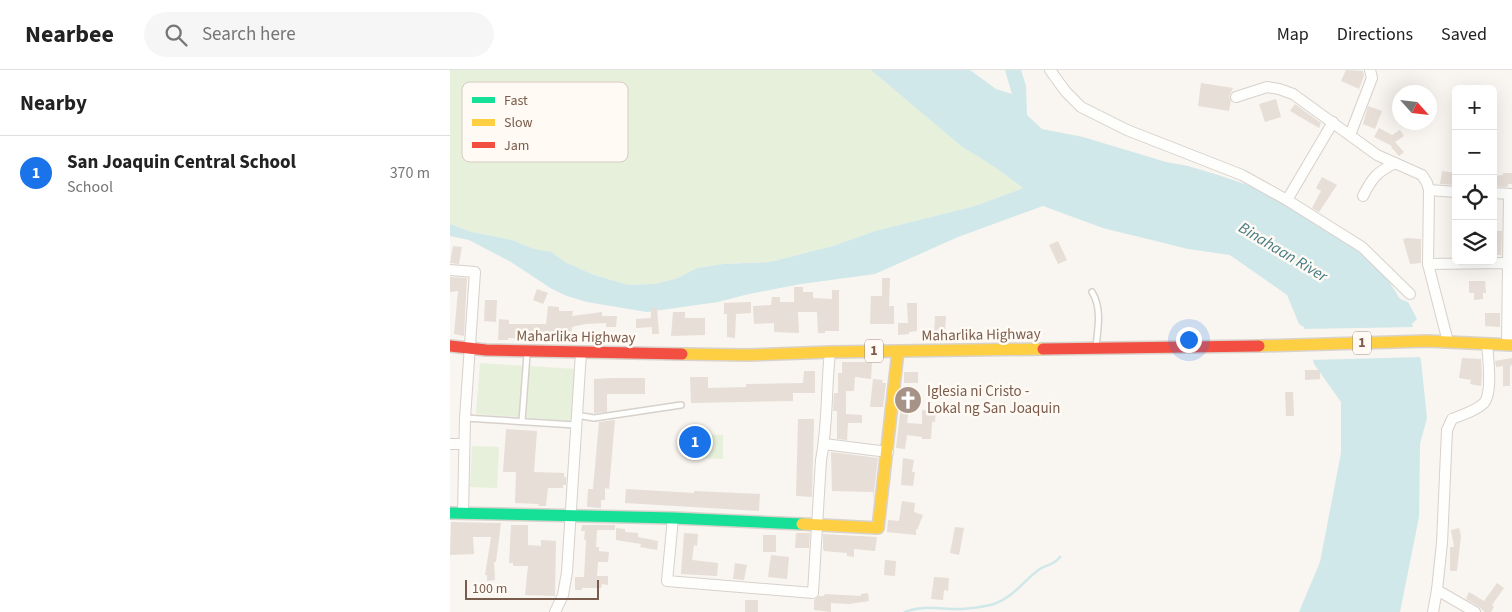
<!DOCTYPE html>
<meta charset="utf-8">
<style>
body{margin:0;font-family:"Source Sans 3",sans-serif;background:#f6f6f6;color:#222}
.controls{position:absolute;right:15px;top:15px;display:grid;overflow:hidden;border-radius:8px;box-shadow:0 5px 20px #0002}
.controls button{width:45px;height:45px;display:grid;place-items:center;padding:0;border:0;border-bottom:1px solid #e0e0e0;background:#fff;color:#222;font:25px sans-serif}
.compass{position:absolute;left:942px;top:15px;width:45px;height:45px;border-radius:50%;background:#fff;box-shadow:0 5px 20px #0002;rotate:117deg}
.scale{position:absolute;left:15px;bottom:12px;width:134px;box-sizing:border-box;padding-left:5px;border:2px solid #7a5c4d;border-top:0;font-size:14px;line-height:18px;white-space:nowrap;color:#7a5c4d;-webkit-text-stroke:4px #fffaf3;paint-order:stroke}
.you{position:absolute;left:738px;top:269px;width:18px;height:18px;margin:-12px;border:4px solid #fff;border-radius:50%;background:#1a73e8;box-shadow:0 0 0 8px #1a73e833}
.badge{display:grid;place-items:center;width:32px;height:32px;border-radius:50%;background:#1a73e8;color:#fff;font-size:16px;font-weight:700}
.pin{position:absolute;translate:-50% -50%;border:2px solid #fff;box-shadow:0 1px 5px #0006}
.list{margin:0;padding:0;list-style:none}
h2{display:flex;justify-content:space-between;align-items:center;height:65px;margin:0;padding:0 20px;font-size:21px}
h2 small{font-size:16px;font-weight:400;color:#767676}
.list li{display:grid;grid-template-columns:32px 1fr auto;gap:15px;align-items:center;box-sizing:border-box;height:75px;padding:0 20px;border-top:1px solid #e0e0e0}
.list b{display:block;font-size:19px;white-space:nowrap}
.list p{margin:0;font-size:16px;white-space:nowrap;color:#767676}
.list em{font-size:16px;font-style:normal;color:#767676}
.icon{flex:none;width:28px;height:28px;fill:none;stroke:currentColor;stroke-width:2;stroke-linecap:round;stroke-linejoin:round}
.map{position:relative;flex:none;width:1062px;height:542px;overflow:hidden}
header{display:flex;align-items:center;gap:30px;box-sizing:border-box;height:70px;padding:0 25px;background:#fff;border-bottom:1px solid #e0e0e0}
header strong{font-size:24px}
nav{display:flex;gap:28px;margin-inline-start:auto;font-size:18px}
.search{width:350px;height:45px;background:#f6f6f6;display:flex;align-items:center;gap:12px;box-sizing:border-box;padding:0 18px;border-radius:28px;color:#767676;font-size:19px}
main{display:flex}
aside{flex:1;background:#fff}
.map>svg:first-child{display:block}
</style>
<header>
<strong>Nearbee</strong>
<div class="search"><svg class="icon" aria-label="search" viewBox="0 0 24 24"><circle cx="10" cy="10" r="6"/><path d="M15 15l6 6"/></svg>Search here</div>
<nav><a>Map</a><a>Directions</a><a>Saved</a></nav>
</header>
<main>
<aside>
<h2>Nearby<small></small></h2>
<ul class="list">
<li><span class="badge">1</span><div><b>San Joaquin Central School</b><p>School</p></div><em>370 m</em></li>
</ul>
</aside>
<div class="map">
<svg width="1062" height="542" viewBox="0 0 1062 542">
<rect width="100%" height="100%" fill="#f9f5f0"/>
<g fill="#e7f0db">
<polygon points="0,0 421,0 511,76 546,98 573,118 525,136 425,161 383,176 320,192 273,194 247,198 228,208 205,214 179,215 144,205 115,192 100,182 84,179 62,170 22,162 0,154"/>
<polygon points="30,293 126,299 123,351 26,344"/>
<polygon points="235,364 273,365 273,389 234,388"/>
<polygon points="22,376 49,377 47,418 20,417"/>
</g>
<polygon fill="#d0e8ea" points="421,0 520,0 546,19 562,24 555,0 571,0 576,16 577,45 592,59 633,67 716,92 738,96 765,104 807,118 904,174 930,197 950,229 958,232 967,249 962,254 971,291 977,348 970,374 969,447 950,542 849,542 870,492 891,383 891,332 864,294 854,257 849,254 837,225 780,185 738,179 653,158 593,136 508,167 425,204 351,214 299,224 268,232 197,242 137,232 117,226 102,219 61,192 19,170 0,166 0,154 22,162 62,170 84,179 101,182 115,192 144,205 179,215 205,214 228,208 247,198 273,194 320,192 383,176 425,161 525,136 573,118 546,98 511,76"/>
<polygon fill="#f9f5f0" points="965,257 972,287 860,290 852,259"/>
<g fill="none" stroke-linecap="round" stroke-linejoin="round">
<path stroke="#d0e8ea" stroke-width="2.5" d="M455,542C474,534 494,540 513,539C523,538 535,537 544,534C562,528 573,512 587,501C595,494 602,497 610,487"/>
</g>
<g fill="#e6ded7">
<polygon points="896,0 913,1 914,6 909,19 891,11"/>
<polygon points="751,13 783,18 779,26 781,31 779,41 748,36"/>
<polygon points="826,29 831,47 815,52 809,34"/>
<polygon points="845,34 871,53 869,58 840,41"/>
<polygon points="918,36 932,41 925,59 913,54"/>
<polygon points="929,58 942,65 950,60 954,66 945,72 954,82 949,86 941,77 942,76 924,67"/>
<polygon points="992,101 1006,103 1006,115 990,114"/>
<polygon points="1053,103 1062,103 1062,114 1058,114 1058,116 1056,117 1043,116 1043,106 1053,105"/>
<polygon points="872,107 887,115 869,142 862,138 871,121 866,118"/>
<polygon points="1047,161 1052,161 1051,185 1045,185"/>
<polygon points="957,168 971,169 971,193 960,194 953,169"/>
<polygon points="608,171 617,190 608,194 599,175"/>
<polygon points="3,176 12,177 9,194 0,193"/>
<polygon points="0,207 17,208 14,266 4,264 8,221 0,222"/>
<polygon points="432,208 440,208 439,236 444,236 444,254 420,254 421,226 432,226"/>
<polygon points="1019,211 1035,211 1036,223 1033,223 1033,229 1024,230 1024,223 1019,223"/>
<polygon points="344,217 353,217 353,222 363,222 363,228 382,229 382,220 389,220 389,261 375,261 375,263 368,263 367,242 348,242 349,263 324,262 324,253 304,254 303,236 321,235 322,227 330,227 330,232 344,232"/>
<polygon points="87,219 98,223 93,234 83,230"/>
<polygon points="35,230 47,230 46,252 34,251"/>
<polygon points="301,232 301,243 286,244 285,268 277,267 277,244 274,244 274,233"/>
<polygon points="457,233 467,233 467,261 459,262 459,264 448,265 448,253 458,253"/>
<polygon points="98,236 109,237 109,241 123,241 122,246 152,242 152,246 167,246 166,257 156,257 156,253 135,254 122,257 121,270 82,263 82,269 58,268 58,270 48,270 49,249 59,250 59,254 96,254"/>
<polygon points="201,238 207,238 209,264 202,264 202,257 186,258 186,249 201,248"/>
<polygon points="223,242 235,242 235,248 255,248 255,265 221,266"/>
<polygon points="1035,243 1050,243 1050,257 1035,256"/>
<polygon points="485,246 496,246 495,265 484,265"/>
<polygon points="1012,288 1031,289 1032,306 1031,316 1020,314 1021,310 1009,308"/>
<polygon points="1062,288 1062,295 1060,296 1060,316 1053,316 1053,296 1046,297 1045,291"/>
<polygon points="392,292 422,292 421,309 405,307 404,321 396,321 396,344 412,345 412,353 398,353 397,370 387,369 387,341 383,341 384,323 388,323 388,303 392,303"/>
<polygon points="855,300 870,300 870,309 855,310"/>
<polygon points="354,301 365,301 365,323 343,323 343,331 241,333 240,307 258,307 258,318 296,317 296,314 353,313"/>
<rect x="454" y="302" width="14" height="11"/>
<polygon points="163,308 195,308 195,324 157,324 157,342 144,343 144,309"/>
<polygon points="423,309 433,310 432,313 436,313 433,337 420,337"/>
<polygon points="835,322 843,322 844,346 836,346"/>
<polygon points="469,325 470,335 459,336 457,353 472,354 472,340 486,341 485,352 482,352 481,369 472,369 472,367 457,365 455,379 446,378 452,326"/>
<polygon points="348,349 364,349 362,427 346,426"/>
<polygon points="165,350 159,419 155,418 155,430 151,430 151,438 137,437 138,419 143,419 149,352"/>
<polygon points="56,359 87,361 84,402 114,403 114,407 116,407 116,415 113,415 113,418 98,418 96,436 88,436 89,434 65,433 66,402 53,402"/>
<polygon points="381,382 428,388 423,431 423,422 382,421"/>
<polygon points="453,388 464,390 462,402 465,402 463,416 451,415"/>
<polygon points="176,419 244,423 244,421 310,424 309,441 175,433"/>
<polygon points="452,431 465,433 464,442 473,445 467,460 466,459 466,465 437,462 438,450 449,451"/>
<polygon points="1,452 51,453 46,492 44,492 45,510 37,511 37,505 35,505 41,467 23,467 24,484 0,485"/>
<polygon points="61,455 78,455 78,475 91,476 91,470 106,471 105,526 75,525 78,496 63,496 63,493 59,493"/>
<polygon points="132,455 165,455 165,460 147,460 146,477 149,477 149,481 159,482 158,492 148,492 147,506 158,506 158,515 152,514 151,518 132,518 132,520 125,520 125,507 134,507 136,470 134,470 135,461 131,461"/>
<polygon points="505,457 514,458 509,485 500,483"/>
<polygon points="166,458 175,459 175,462 188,463 188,467 208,471 207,480 190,477 191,474 166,470"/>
<polygon points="1009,458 1011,466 1007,501 1000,501 1000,477 1004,477 1001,460"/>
<polygon points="234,463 248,464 247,476 244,475 242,490 268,493 267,506 231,504"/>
<polygon points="346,463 360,463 359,478 345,478"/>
<polygon points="373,464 427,467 425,481 404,479 404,487 397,486 397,483 374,481 373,479"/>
<rect x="313" y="465" width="13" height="17"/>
<polygon points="321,485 339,487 337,509 318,507"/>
<polygon points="435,490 446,491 445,506 434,505"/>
<polygon points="285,493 297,495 294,510 283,509"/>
<polygon points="484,507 499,508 498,521 494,520 493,530 481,529"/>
<polygon points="1047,513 1054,518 1042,535 1044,537 1041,542 1035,542 1028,536 1016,529 1019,522 1034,531"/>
<polygon points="418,523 419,531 399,534 381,533 381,542 364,540 364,530 369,526 374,526 375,524 411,526 411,524"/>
<rect x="295" y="530" width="13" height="12"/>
</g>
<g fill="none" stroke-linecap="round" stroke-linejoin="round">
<g stroke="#d7d1cb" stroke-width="8">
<g id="lane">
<path d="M642,222C652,238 648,258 646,276"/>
<polyline points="126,345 144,348 231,335"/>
<polyline points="15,348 125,355"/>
<polyline points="72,351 77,284"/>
</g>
</g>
<g stroke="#d7d1cb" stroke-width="12">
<g id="street">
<polyline points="600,0 616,22 631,37 677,60 792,105 837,130 912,177 960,224"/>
<polyline points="786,27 817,17 829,19 843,24 927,85 972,105 977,113 979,120 978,194 998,272"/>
<polyline points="900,65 922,8 920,0"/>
<polyline points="979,120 1006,122"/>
<polyline points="1043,123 1062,124"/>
<polyline points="1059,124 1058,193 1062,192"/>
<path d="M913,126C922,108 927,102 945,93"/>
<polyline points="837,130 883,52"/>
<polyline points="978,194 1058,193 1057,275"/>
<polyline points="0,200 25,202 15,348 13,443"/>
<polyline points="0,374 14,374"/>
<polyline points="374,374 438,382"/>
<path d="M223,448L217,511L363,523L371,390C378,355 376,317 380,282"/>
<polyline points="105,542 113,525 117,502 131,282"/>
<polyline points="983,542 987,520"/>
<path d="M1025,542L987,520L992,473L997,360L1002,349C1012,345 1026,341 1034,333C1043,323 1038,288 1037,274"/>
</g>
</g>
<g stroke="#d9d2cb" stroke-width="14">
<polyline id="fast" points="0,443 223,448 352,454"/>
</g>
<g stroke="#d9d2cb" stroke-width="14">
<g id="slow">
<polyline points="809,276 977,271 1062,275"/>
<polyline points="232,284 297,285 380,282 593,279"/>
<polyline points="352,454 428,458 448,281"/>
</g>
</g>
<g stroke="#d9d2cb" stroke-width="14">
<g id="jam">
<polyline points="0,276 36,280 232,284"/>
<polyline points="593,279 809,276"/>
</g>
</g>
<use href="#lane" stroke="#fefefd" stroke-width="5"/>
<use href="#street" stroke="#fefefd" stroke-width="10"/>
<use href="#fast" stroke="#16e098" stroke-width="11"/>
<use href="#slow" stroke="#ffcf43" stroke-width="11"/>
<use href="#jam" stroke="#f24e42" stroke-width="11"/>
</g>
<defs>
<g id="church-disc" transform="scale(1.4375)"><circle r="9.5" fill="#a69286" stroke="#fffaf3"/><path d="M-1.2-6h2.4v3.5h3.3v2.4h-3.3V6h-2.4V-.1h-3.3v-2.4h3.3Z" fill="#fff"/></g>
</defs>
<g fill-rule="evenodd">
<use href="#church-disc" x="458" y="330"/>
</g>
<g text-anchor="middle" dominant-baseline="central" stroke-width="5" stroke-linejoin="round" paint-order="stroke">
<g fill="#fffaf3" stroke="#a28b7f" stroke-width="1">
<rect x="903" y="261.5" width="18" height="23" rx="4"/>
<rect x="415" y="269.5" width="18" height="23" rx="4"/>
</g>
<g font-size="14" font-weight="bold" fill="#7a5c4d">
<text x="912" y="273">1</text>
<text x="424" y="281">1</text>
</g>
<g font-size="15" fill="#7a5c4d" stroke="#fffaf3">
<text transform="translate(531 265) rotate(-1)">Maharlika Highway</text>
<text transform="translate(126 267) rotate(1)">Maharlika Highway</text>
</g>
<g font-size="15" fill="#7a5c4d" stroke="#fffaf3" text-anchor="start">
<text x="477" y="321">Iglesia ni Cristo -<tspan x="477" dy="17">Lokal ng San Joaquin</tspan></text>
</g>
<g font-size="16" font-style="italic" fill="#437c86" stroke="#fffaf3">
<text transform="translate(833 182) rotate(31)">Binahaan River</text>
</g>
</g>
<rect x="12" y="12" width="166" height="80" rx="8" fill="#fffaf3" stroke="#d7cbc1" stroke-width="1"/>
<rect x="22" y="27" width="23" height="6" fill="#16e098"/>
<rect x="22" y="49" width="23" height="7" fill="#ffcf43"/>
<rect x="22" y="72" width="23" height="6" fill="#f24e42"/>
<g font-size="14" fill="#7a5c4d">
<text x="54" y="35">Fast</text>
<text x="54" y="57">Slow</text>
<text x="54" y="80">Jam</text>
</g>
</svg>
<div class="controls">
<button>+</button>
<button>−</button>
<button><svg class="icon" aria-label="locate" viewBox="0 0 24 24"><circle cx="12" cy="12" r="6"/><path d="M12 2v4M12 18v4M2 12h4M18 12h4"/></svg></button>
<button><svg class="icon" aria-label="layers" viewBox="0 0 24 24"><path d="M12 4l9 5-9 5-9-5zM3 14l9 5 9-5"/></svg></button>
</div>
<svg class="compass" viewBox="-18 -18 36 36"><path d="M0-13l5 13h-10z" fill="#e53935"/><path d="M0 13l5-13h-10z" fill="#767676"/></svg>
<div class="scale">100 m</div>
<div class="you"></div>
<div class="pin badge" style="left:245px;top:372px">1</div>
</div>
</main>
